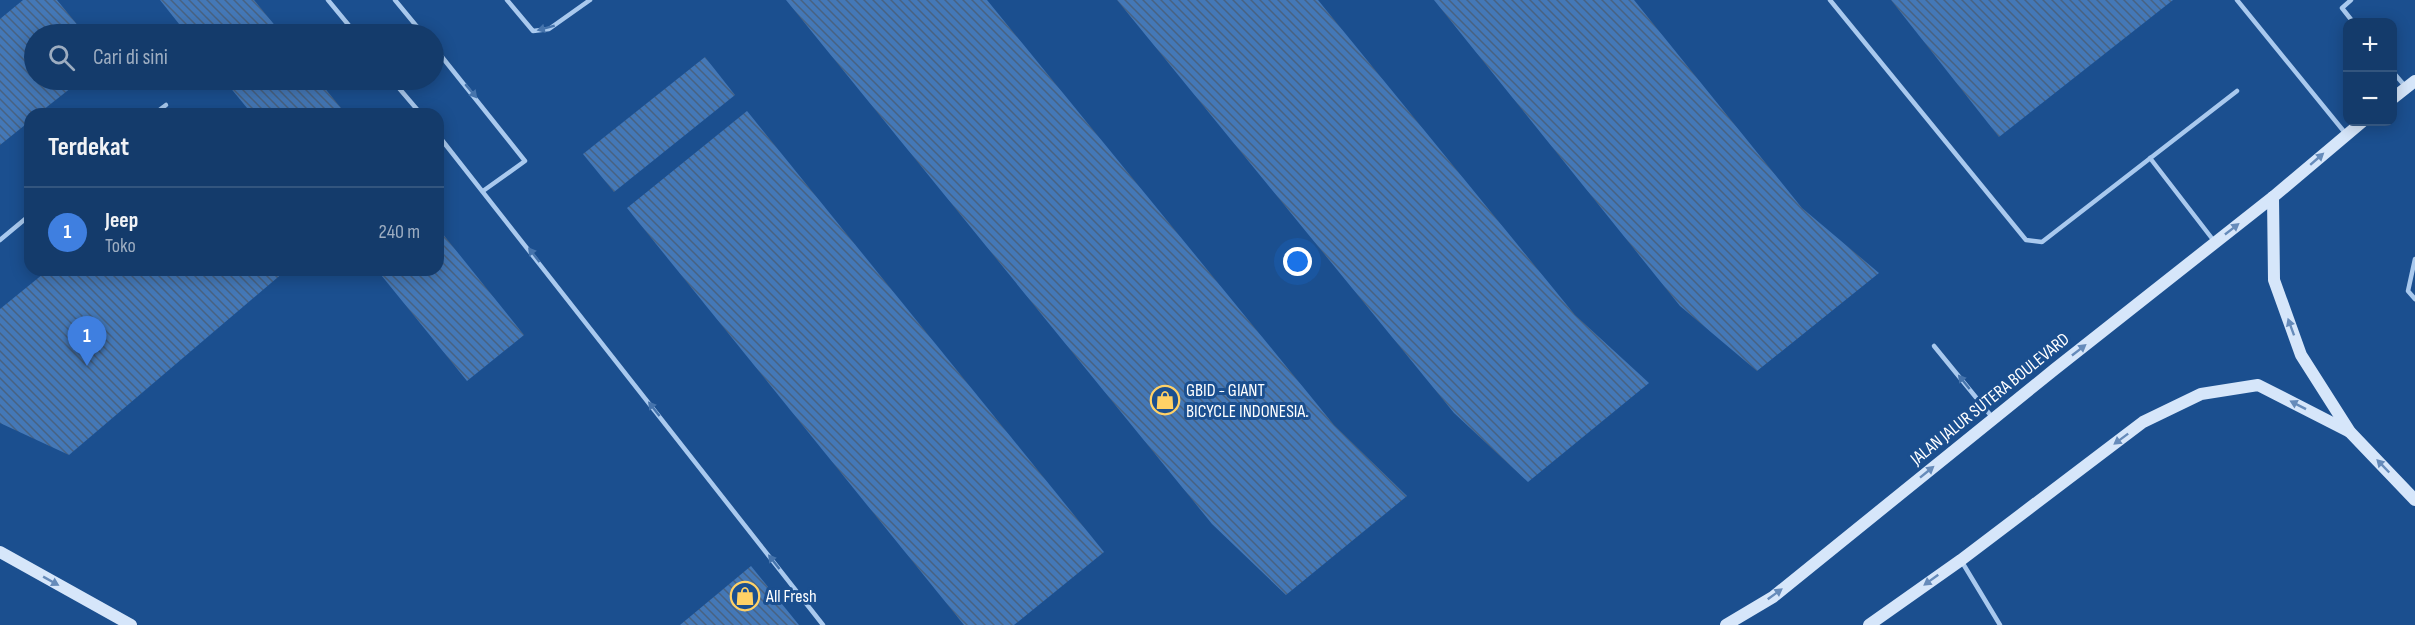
<!DOCTYPE html>
<html lang="id">
<meta charset="utf-8">
<style>
body{margin:0;font-family:"Sofia Sans Condensed",sans-serif;background:#214673;color:#f1f3f6}
.controls{position:absolute;right:18px;top:18px;display:grid;overflow:hidden;border-radius:12px;box-shadow:0 3px 15px #0003}
.controls button{width:54px;height:54px;display:grid;place-items:center;padding:0;border:0;border-bottom:2px solid #33557e;background:#143b6b;color:#f1f3f6;font:30px sans-serif}
.you{position:absolute;left:1298px;top:262px;width:21px;height:21px;margin:-15px;border:4px solid #fff;border-radius:50%;background:#1a73e8;box-shadow:0 0 0 9px #1a73e833}
.badge{display:grid;place-items:center;width:39px;height:39px;border-radius:50%;background:#e797bd;color:#fff;font-size:20px;font-weight:700}
.pin{position:absolute;translate:-50% -50px;filter:drop-shadow(0 2px 3px #0008)}
.pin::after{content:'';position:absolute;top:32px;width:21px;height:18px;background:inherit;clip-path:polygon(0 0,100% 0,50% 100%)}
.list{margin:0;padding:0;list-style:none}
h2{display:flex;justify-content:space-between;align-items:center;height:78px;margin:0;padding:0 24px;font-size:26px}
h2 small{font-size:20px;font-weight:400;color:#9dadc1}
.list li{display:grid;grid-template-columns:39px 1fr auto;gap:18px;align-items:center;box-sizing:border-box;height:90px;padding:0 24px;border-top:2px solid #33557e}
.list b{display:block;font-size:22px;white-space:nowrap}
.list p{margin:0;font-size:20px;white-space:nowrap;color:#9dadc1}
.list em{font-size:20px;font-style:normal;color:#9dadc1}
.icon{flex:none;width:33px;height:33px;fill:none;stroke:currentColor;stroke-width:2;stroke-linecap:round;stroke-linejoin:round}
.map{position:relative;flex:none;width:2415px;height:625px;overflow:hidden}
.search{position:absolute;background:#143b6b;box-shadow:0 3px 15px #0003;left:24px;top:24px;width:420px;height:66px;display:flex;align-items:center;gap:15px;box-sizing:border-box;padding:0 21px;border-radius:33px;color:#9dadc1;font-size:22px}
.panel{position:absolute;background:#143b6b;box-shadow:0 3px 15px #0003;left:24px;top:108px;width:420px;height:168px;border-radius:18px}
.map>svg:first-child{display:block}
</style>
<div class="map">
<svg width="2415" height="625" viewBox="0 0 2415 625">
<defs>
<pattern id="building-back-hatch" width="6" height="6" patternUnits="userSpaceOnUse" patternTransform="scale(1.5)"><rect width="6" height="6" fill="#4478b7"/><path d="M-1 5l2 2M0 0l6 6M5-1l2 2" fill="none" stroke="#486282"/></pattern>
</defs>
<rect width="100%" height="100%" fill="#1b4f8f"/>
<g fill="url(#building-back-hatch)">
<polygon points="23,0 57,0 85,34 34,34 34,80 81,80 38,114 30,114 30,121 0,145 0,19"/>
<polygon points="160,0 254,0 282,34 187,34"/>
<polygon points="786,0 987,0 1334,425 1407,496 1286,595 1212,524"/>
<polygon points="1117,0 1318,0 1575,315 1649,383 1528,482 1454,413"/>
<polygon points="1434,0 1634,0 1802,208 1879,273 1757,371 1680,306"/>
<polygon points="1891,0 2173,0 1999,137"/>
<polygon points="705,57 735,95 614,192 583,154"/>
<polygon points="224,80 318,80 346,114 252,114"/>
<polygon points="747,111 1104,552 1014,625 964,625 627,208"/>
<polygon points="438,228 524,335 467,381 377,270 438,270"/>
<polygon points="48,270 283,270 284,272 69,455 0,423 0,309"/>
<polygon points="751,566 799,625 680,625"/>
</g>
<g fill="none" stroke-linecap="round" stroke-linejoin="round">
<g stroke="#a9c9ee" stroke-width="4.5">
<polyline points="328,0 356,34"/>
<polyline points="395,0 423,34"/>
<polyline points="507,0 533,31 549,29 590,0"/>
<polyline points="1830,0 2026,240 2042,242 2237,91"/>
<polyline points="2237,0 2346,134"/>
<polyline points="2351,0 2342,8 2353,22"/>
<polyline points="434,47 525,161 483,191"/>
<polyline points="2392,71 2405,86"/>
<polyline points="392,80 421,114"/>
<polyline points="154,114 166,105"/>
<polyline points="438,135 823,625"/>
<polyline points="2150,158 2214,241"/>
<polyline points="0,240 30,215"/>
<polyline points="2415,259 2408,291 2415,299"/>
<polyline points="1934,346 1992,417"/>
<polyline points="1962,562 2000,625"/>
</g>
<g stroke="#d6e6fa" stroke-width="12">
<polyline points="2392,99 2415,81"/>
<polyline points="2273,197 2274,280 2301,355 2350,432 2415,500"/>
<polyline points="0,552 131,625"/>
<polyline points="1726,625 1773,597 2055,369 2273,197 2362,122"/>
<polyline points="1869,625 1961,560 2143,422 2201,394 2258,385 2350,432"/>
</g>
</g>
<defs><path id="oneway-solid" d="M-6-.8H1V-3.2L6.5 0L1 3.2V.8H-6Z" transform="scale(1.5)"/></defs>
<g fill="#4674ac">
<use href="#oneway-solid" transform="translate(546 28) rotate(165)"/>
<use href="#oneway-solid" transform="translate(471 91) rotate(50)"/>
<use href="#oneway-solid" transform="translate(534 255) rotate(-128)"/>
<use href="#oneway-solid" transform="translate(1964 382) rotate(-129)"/>
<use href="#oneway-solid" transform="translate(654 409) rotate(-128)"/>
<use href="#oneway-solid" transform="translate(774 562) rotate(-128)"/>
</g>
<g fill="#668bba">
<use href="#oneway-solid" transform="translate(2317 159) rotate(-41)"/>
<use href="#oneway-solid" transform="translate(2232 229) rotate(-38)"/>
<use href="#oneway-solid" transform="translate(2291 327) rotate(-110)"/>
<use href="#oneway-solid" transform="translate(2079 350) rotate(-38)"/>
<use href="#oneway-solid" transform="translate(2298 405) rotate(-153)"/>
<use href="#oneway-solid" transform="translate(2121 439) rotate(143)"/>
<use href="#oneway-solid" transform="translate(2383 466) rotate(-134)"/>
<use href="#oneway-solid" transform="translate(1927 472) rotate(-39)"/>
<use href="#oneway-solid" transform="translate(1931 580) rotate(144)"/>
<use href="#oneway-solid" transform="translate(51 581) rotate(29)"/>
<use href="#oneway-solid" transform="translate(1775 594) rotate(-36)"/>
</g>
<defs>
<g id="shop-ring" transform="scale(1.5)"><circle r="9.5" fill="#1b4f8f" stroke="#ffd166" stroke-width="1.5"/><path d="M-5-2.5h2.3a2.7 3.5 0 0 1 5.4 0H5L5.5 6h-11ZM-1.5-2.5h3a1.5 2.3 0 0 0-3 0Z" fill="#ffd166"/></g>
</defs>
<g fill-rule="evenodd">
<use href="#shop-ring" x="1165" y="400"/>
<use href="#shop-ring" x="745" y="596"/>
</g>
<g text-anchor="middle" dominant-baseline="central" stroke-width="6" stroke-linejoin="round" paint-order="stroke">
<g font-size="18" fill="#fff" stroke="#1b4f8f" text-anchor="start">
<text x="1186" y="390">GBID - GIANT<tspan x="1186" dy="21">BICYCLE INDONESIA.</tspan></text>
<text x="766" y="596">All Fresh</text>
</g>
<g font-size="18" fill="#fff" stroke="#1b4f8f">
<text transform="translate(1990 399) rotate(-39)">JALAN JALUR SUTERA BOULEVARD</text>
</g>
</g>
</svg>
<div class="controls">
<button>+</button>
<button>−</button>
</div>
<div class="you"></div>
<div class="pin badge" style="left:87px;top:366px;background:#3f7fe0">1</div>
<div class="search"><svg class="icon" aria-label="search" viewBox="0 0 24 24"><circle cx="10" cy="10" r="6"/><path d="M15 15l6 6"/></svg>Cari di sini</div>
<section class="panel">
<h2>Terdekat<small></small></h2>
<ul class="list">
<li><span class="badge" style="background:#3f7fe0">1</span><div><b>Jeep</b><p>Toko</p></div><em>240 m</em></li>
</ul>
</section>
</div>
